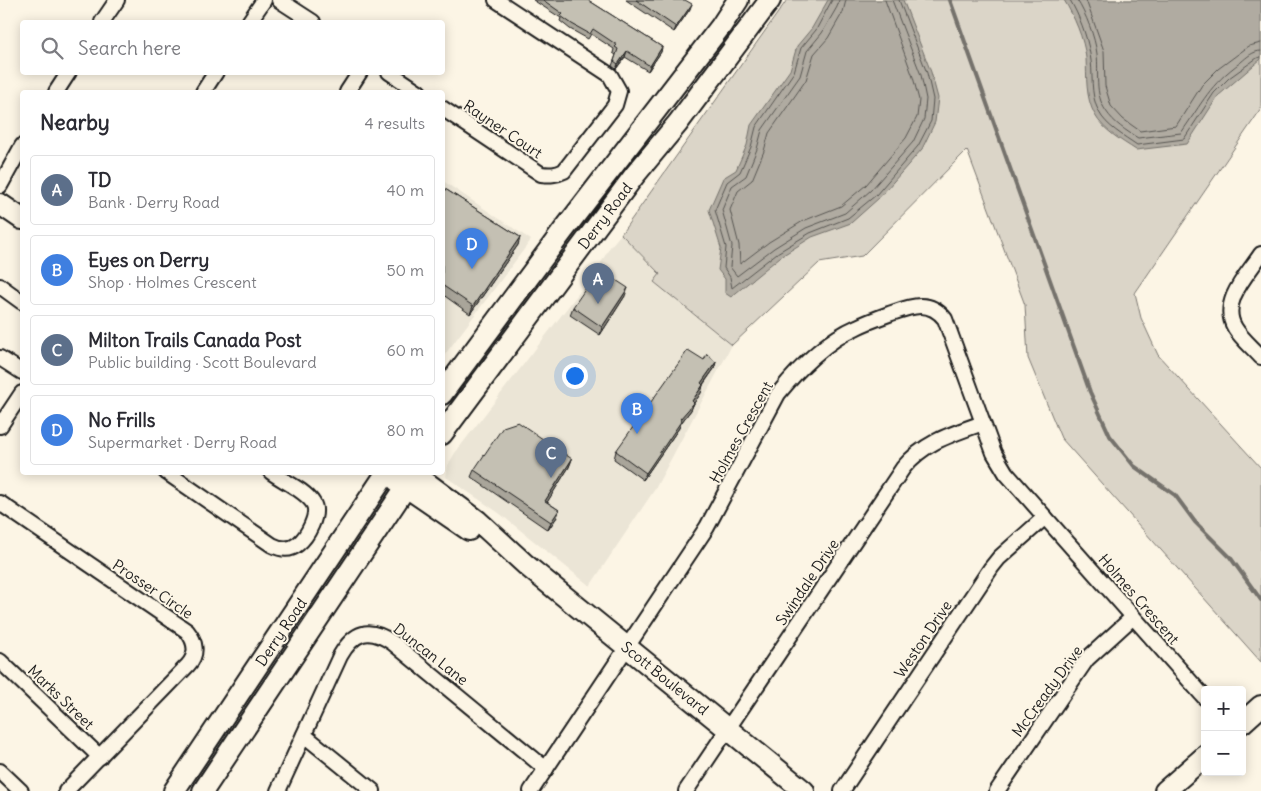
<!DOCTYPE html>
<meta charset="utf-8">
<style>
body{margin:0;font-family:Delius,sans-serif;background:#f7f7f7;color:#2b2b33}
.controls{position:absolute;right:15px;bottom:15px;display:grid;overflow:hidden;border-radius:5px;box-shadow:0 2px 12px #0003}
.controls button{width:45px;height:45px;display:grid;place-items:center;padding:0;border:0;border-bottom:1px solid #e1e1e2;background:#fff;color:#2b2b33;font:25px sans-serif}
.you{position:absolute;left:574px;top:375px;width:18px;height:18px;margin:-12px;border:4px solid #fff;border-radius:50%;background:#1a73e8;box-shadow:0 0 0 8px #1a73e833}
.badge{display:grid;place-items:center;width:32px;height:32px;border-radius:50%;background:#c8321e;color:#fff;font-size:16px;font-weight:700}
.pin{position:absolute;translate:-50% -41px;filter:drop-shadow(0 1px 2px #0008)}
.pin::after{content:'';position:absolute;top:26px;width:18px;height:15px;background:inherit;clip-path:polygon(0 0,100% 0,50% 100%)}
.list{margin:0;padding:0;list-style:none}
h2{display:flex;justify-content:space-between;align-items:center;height:65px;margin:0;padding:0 20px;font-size:21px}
h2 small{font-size:16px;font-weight:400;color:#7c7c81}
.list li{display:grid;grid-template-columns:32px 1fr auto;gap:15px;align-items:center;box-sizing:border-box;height:70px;margin:0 10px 10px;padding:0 10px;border:1px solid #e1e1e2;border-radius:5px}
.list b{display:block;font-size:19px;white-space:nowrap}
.list p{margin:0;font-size:16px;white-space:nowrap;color:#7c7c81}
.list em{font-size:16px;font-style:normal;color:#7c7c81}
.icon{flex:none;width:28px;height:28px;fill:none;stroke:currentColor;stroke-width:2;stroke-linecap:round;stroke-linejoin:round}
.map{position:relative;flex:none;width:1261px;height:791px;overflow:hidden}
.search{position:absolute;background:#fff;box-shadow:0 2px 12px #0003;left:20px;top:20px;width:425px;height:55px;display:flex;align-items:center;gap:12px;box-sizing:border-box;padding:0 18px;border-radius:5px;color:#7c7c81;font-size:19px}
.panel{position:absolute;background:#fff;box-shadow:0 2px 12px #0003;left:20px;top:90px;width:425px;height:385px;border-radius:5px}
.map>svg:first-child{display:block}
</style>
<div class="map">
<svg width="1261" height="791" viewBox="0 0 1261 791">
<rect width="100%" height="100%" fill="#fcf5e5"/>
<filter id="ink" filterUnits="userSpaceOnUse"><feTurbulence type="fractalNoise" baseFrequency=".02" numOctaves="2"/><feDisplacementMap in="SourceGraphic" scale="10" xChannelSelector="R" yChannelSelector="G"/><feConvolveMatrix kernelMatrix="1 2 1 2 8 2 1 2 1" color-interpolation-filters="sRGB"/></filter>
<g filter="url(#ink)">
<g fill="#ebe5d6">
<polygon points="443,181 531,240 443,357"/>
<polygon points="621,234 660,274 654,282 732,345 655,489 590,586 499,513 446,477 448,465 455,453 598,268 610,247"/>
</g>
<polygon fill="#dbd5c8" stroke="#7c7872" points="787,0 1261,0 1261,109 1135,293 1141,318 1158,355 1261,468 1261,662 1061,438 1028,358 1025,305 967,150 862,256 819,263 732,345 654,282 660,274 621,234"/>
<g fill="#b0aba1" stroke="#75726c">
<polygon points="828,0 903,0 931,72 938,98 935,122 922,149 879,198 851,223 812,237 780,257 731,297 725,293 725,279 718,270 721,248 709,210 723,178 736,170 747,145 751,125 790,70 797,46 812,28"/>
<path d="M1064,0H1261V59L1218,96L1187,144L1136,150C1122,141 1103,130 1095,115C1085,97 1087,77 1086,58C1084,39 1074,16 1064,0Z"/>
</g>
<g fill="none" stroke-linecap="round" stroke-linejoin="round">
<g stroke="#575551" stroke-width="1">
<polyline points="832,0 816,30 801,48 794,72 756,127 751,147 740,172 727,182 715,210 726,247 724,268 730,277 732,288 777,253 810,233 848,218 876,195 918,146 931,121 933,99 927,73 899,0"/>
<polyline points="839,0 837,7 822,33 807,51 800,76 762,130 757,149 746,176 732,186 722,210 732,246 730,267 737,276 774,248 806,228 845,213 871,190 913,142 924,119 926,99 921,75 892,0"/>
<polyline points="846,0 843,12 828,38 814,54 806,80 769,133 764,151 752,180 738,191 730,210 739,245 740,264 769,242 803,221 841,206 866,185 906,138 917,117 919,100 913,77 885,0"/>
<path d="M1070,0C1079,15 1087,36 1090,54C1094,74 1089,93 1099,112C1106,126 1124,136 1137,145L1184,139L1214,93L1229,78L1257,58L1261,57"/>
<path d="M1077,0C1086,14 1095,37 1097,54C1099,73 1094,94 1106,111C1114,123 1126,131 1138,138L1181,133C1203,102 1209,85 1241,62C1247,57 1253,51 1261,51"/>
<polyline points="1086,0 1104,51 1105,86 1111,106 1123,119 1140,131 1176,126 1202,85 1218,69 1249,46 1261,43"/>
</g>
<polyline stroke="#75726c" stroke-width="4" points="950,0 1090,392 1110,436 1134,466 1175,495 1195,522 1230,557 1261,600"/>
<g stroke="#1c1c1c" stroke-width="18">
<g id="street">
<polyline points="279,0 313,22"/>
<polyline points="102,22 117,0"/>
<polyline points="249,22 264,0"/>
<polyline points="389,72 419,92"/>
<polyline points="56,92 69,72"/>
<polyline points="203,92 216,72"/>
<polyline points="347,92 360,72"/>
<path d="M442,108L541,174C550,175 556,175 564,171L615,105L619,91L610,75L496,0"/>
<polyline points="0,186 22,146"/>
<path d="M1261,254C1248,274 1219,302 1235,328C1241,338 1253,348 1261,357"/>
<polyline points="0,286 22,302"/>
<polyline points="0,358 22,372"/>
<polyline points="0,426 22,393"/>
<path d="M166,472L272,545C280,549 290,551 298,544C307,537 320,514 313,503C305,490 283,481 271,472"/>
<path d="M0,503L187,631C196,642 198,654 188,665L66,791"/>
<polyline points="0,661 100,757"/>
<polyline points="304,735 373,791"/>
<polyline points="0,771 21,791"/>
<path d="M278,791L340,656C354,632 368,626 393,643L546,769"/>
<path d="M531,791L707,527L778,394C798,369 827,340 857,327C867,322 878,318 889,314C909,307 929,298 945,319L994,453L1006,473L1205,698"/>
<path d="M686,791L903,468C924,442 952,434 983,423"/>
<polyline points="842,791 991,568 999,558 1045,517"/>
<polyline points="997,791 1087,659 1133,617"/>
</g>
</g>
<g stroke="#1c1c1c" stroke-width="24">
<g id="secondary">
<polyline points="0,204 22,219"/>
<polyline points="442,394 563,231 721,26 738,0"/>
<polyline points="442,434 634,176 678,123 770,0"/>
<polyline points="412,472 478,521 526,565 804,791"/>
<polyline points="396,480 469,530"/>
<polyline points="1242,723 1261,706"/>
<polyline points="174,791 387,472"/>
<polyline points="203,791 416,472"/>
<polyline points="1165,791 1205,756"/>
</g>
</g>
<use href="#street" stroke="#fcf5e5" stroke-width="14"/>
<use href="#secondary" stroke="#fcf5e5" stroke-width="20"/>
</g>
<g fill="#a9a59a" stroke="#1c1c1c">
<polygon points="533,0 588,0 662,47 661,52 648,71 625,57 616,69 612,66 616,55 613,53 614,49 591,34 588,39 570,29 560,21 561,18"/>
<polygon points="626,0 685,0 690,9 674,32"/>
<polygon points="442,187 520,237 518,245 470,314 442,294"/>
<polygon points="625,296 600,335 570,315 573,307"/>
<polygon points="704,360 716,362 714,369 703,385 701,393 694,403 691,410 681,423 679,428 643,480 614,459 616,451"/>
<polygon points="572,459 569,467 547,502 559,510 557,517 548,530 471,477 474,470"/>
</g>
<g fill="#89867d" stroke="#1c1c1c">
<polygon points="692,4 690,9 674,32 676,27"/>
<polygon points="662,47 661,52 648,71 650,66"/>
<polygon points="627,51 625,57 616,69 618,64"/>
<polygon points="520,237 518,245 470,314 473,306"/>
<polygon points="628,288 625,296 600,335 602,327"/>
<polygon points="716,362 714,369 698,391 701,383"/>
<polygon points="703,385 701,393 692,406 694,403 691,410 681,423 679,428 643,480 646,473 680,419"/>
<polygon points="572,459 569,467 543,509 545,501"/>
<polygon points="559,510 557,517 548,530 551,522"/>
</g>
<g fill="#c4c0b3" stroke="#1c1c1c">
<polygon points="543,0 588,0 662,47 650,66 627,51 618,64 614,61 618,49 615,47 617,45 593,29 590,34 572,24 561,16 563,14"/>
<polygon points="636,0 685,0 692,4 676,27"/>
<polygon points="442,187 520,237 473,306 442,285"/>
<polygon points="599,269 628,288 602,327 573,307"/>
<polygon points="688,350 704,360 707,354 716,362 701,383 703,385 692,401 694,403 680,419 682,420 646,473 616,451"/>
<polygon points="518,422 572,459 545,501 559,510 551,522 474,470 503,427"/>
</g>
</g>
<g text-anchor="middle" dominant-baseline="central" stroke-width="4" stroke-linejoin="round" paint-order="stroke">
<g font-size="15" fill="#1c1c1c" stroke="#fcf5e5">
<text transform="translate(503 129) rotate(34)">Rayner Court</text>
<text transform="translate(605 216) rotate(-53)">Derry Road</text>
<text transform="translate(741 432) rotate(-61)">Holmes Crescent</text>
<text transform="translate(807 582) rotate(-56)">Swindale Drive</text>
<text transform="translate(153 589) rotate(34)">Prosser Circle</text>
<text transform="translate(1139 599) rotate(49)">Holmes Crescent</text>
<text transform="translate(281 632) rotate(-56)">Derry Road</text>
<text transform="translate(923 639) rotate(-56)">Weston Drive</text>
<text transform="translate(431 654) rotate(38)">Duncan Lane</text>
<text transform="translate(665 678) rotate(39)">Scott Boulevard</text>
<text transform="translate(1047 691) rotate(-54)">McCready Drive</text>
<text transform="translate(61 697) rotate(44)">Marks Street</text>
</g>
</g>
</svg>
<div class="controls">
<button>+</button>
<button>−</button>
</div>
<div class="you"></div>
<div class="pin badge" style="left:598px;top:304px;background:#5c6f8a">A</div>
<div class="pin badge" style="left:637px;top:434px;background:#3f7fe0">B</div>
<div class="pin badge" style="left:551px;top:478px;background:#5c6f8a">C</div>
<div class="pin badge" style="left:472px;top:269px;background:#3f7fe0">D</div>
<div class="search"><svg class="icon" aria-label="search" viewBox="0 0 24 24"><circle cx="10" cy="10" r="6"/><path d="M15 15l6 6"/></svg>Search here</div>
<section class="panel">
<h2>Nearby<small>4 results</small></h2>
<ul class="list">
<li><span class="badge" style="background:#5c6f8a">A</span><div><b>TD</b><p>Bank · Derry Road</p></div><em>40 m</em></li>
<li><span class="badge" style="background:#3f7fe0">B</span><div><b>Eyes on Derry</b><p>Shop · Holmes Crescent</p></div><em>50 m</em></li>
<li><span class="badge" style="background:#5c6f8a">C</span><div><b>Milton Trails Canada Post</b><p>Public building · Scott Boulevard</p></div><em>60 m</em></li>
<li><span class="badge" style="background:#3f7fe0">D</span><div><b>No Frills</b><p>Supermarket · Derry Road</p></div><em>80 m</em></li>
</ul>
</section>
</div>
